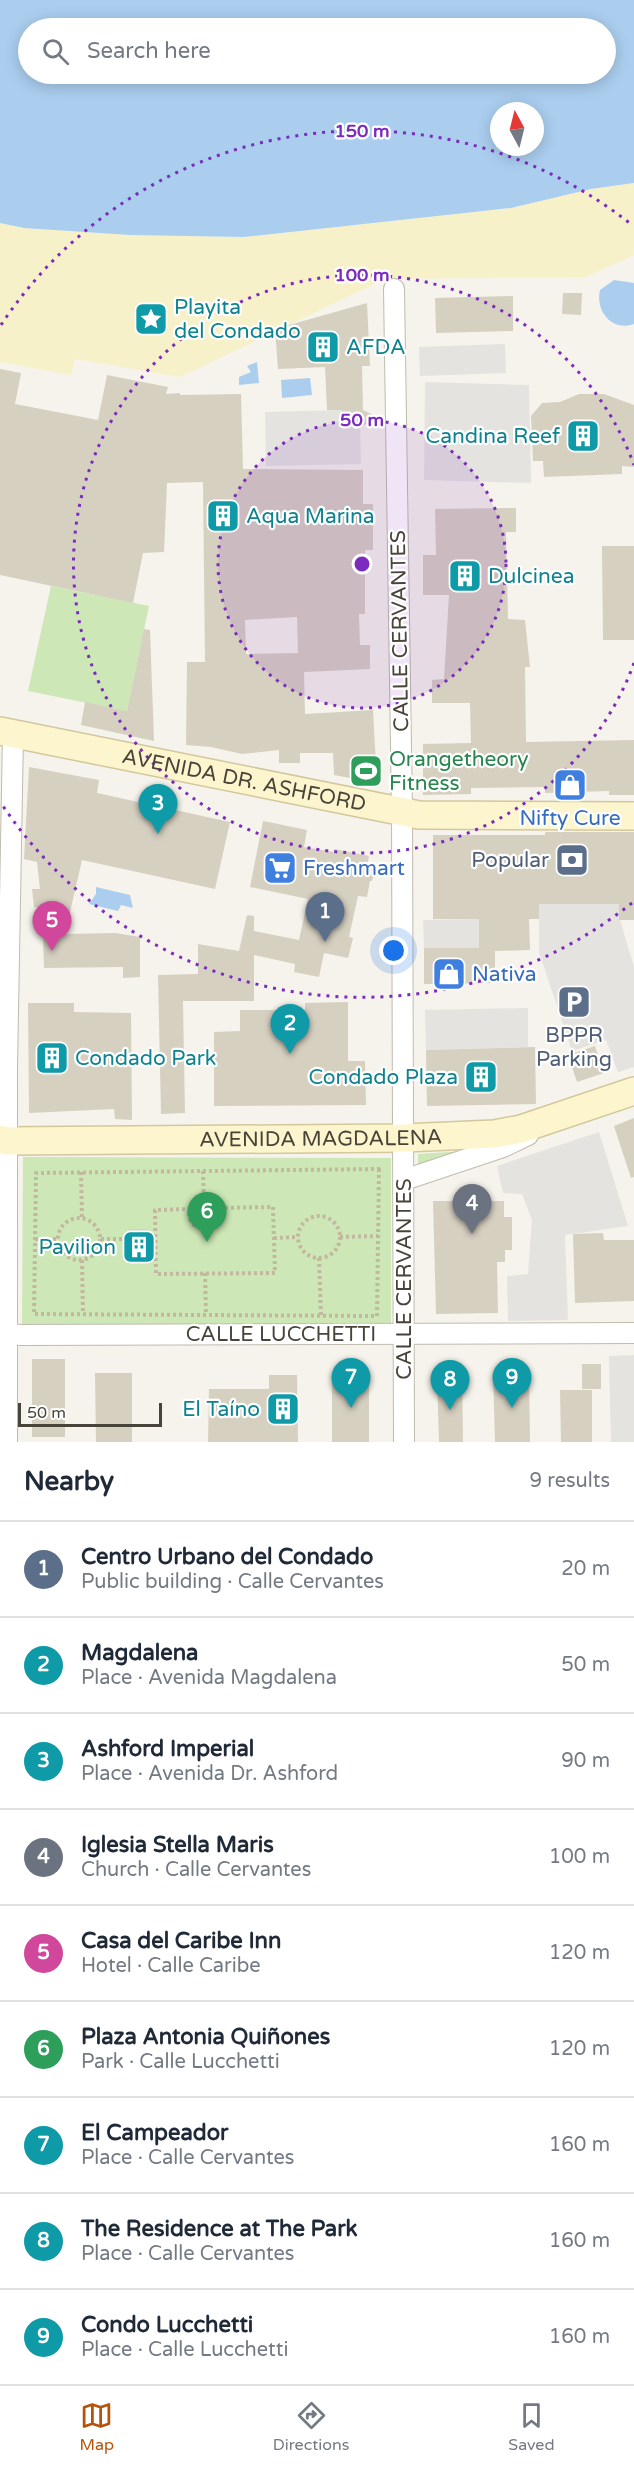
<!DOCTYPE html>
<meta charset="utf-8">
<style>
body{margin:0;font-family:"Varela Round",sans-serif;background:#f6f6f7;color:#1f2937}
.compass{position:absolute;left:490px;top:102px;width:54px;height:54px;border-radius:50%;background:#fff;box-shadow:0 3px 15px #0003;rotate:353deg}
.scale{position:absolute;left:18px;bottom:15px;width:144px;box-sizing:border-box;padding-left:6px;border:3px solid #494439;border-top:0;font-size:16px;line-height:21px;white-space:nowrap;color:#494439;-webkit-text-stroke:4px #fff;paint-order:stroke}
.you{position:absolute;left:394px;top:951px;width:21px;height:21px;margin:-15px;border:4px solid #fff;border-radius:50%;background:#1a73e8;box-shadow:0 0 0 9px #1a73e833}
.badge{display:grid;place-items:center;width:39px;height:39px;border-radius:50%;background:#b45309;color:#fff;font-size:20px;font-weight:700}
.pin{position:absolute;translate:-50% -50px;filter:drop-shadow(0 2px 3px #0008)}
.pin::after{content:'';position:absolute;top:32px;width:21px;height:18px;background:inherit;clip-path:polygon(0 0,100% 0,50% 100%)}
.list{margin:0;padding:0;list-style:none}
h2{display:flex;justify-content:space-between;align-items:center;height:78px;margin:0;padding:0 24px;font-size:26px}
h2 small{font-size:20px;font-weight:400;color:#747a83}
.list li{display:grid;grid-template-columns:39px 1fr auto;gap:18px;align-items:center;box-sizing:border-box;height:96px;padding:0 24px;border-top:2px solid #e0e1e3}
.list b{display:block;font-size:22px;white-space:nowrap}
.list p{margin:0;font-size:20px;white-space:nowrap;color:#747a83}
.list em{font-size:20px;font-style:normal;color:#747a83}
.icon{flex:none;width:33px;height:33px;fill:none;stroke:currentColor;stroke-width:2;stroke-linecap:round;stroke-linejoin:round}
.map{position:relative;flex:none;width:634px;height:1442px;overflow:hidden}
.search{position:absolute;background:#fff;box-shadow:0 3px 15px #0003;left:18px;right:18px;top:18px;height:66px;display:flex;align-items:center;gap:15px;box-sizing:border-box;padding:0 21px;border-radius:33px;color:#747a83;font-size:22px}
.sheet{height:942px;background:#fff}
nav{display:flex;justify-content:space-around;align-items:center;box-sizing:border-box;height:84px;border-top:2px solid #e0e1e3;background:#fff;font-size:16px;color:#747a83}
nav a{display:grid;justify-items:center;gap:3px}
nav .on{color:#b45309}
.map>svg:first-child{display:block}
</style>
<div class="map">
<svg width="634" height="1442" viewBox="0 0 634 1442">
<rect width="100%" height="100%" fill="#f5f3eb"/>
<g fill="#cde7b6">
<polygon points="51,586 149,606 127,711 28,691"/>
<polygon points="482,1150 418,1170 418,1154"/>
<polygon points="23,1157 391,1158 391,1327 22,1327"/>
</g>
<polygon fill="#f7f1ca" points="634,183 634,255 586,277 385,279 180,377 75,359 71,375 0,362 0,223 24,228 130,235 244,237 511,208 591,189"/>
<g fill="#e4e3df">
<polygon points="505,344 506,373 420,376 419,347"/>
<polygon points="425,382 529,385 531,483 424,480"/>
<polygon points="342,410 342,426 360,426 361,464 266,466 265,412"/>
<polygon points="539,904 619,904 620,920 634,967 634,1067 618,1072 606,1040 572,1051 539,952"/>
<polygon points="479,919 479,948 424,948 423,920"/>
<polygon points="528,1008 528,1047 426,1050 425,1010"/>
<polygon points="599,1132 628,1226 565,1235 568,1320 508,1321 507,1276 528,1274 532,1220 522,1194 503,1193 497,1166"/>
<polygon points="634,1355 634,1442 611,1442 609,1356"/>
</g>
<g fill="#abceef" fill-rule="evenodd">
<path d="M0,0H634V183L591,189L511,208L244,237L130,235L24,228L0,223ZM606,28V74H28V28ZM499,111H535V147H499Z"/>
<path d="M614,280L634,283V324C612,332 595,311 600,290Z"/>
<polygon points="257,362 259,383 239,385 239,377 251,372 247,366"/>
<polygon points="310,378 312,395 282,398 281,380"/>
<polygon points="96,887 130,895 133,908 121,905 118,911 89,904 96,894"/>
</g>
<g fill="#d6d0c1" fill-rule="evenodd">
<polygon points="563,293 582,293 581,315 562,314"/>
<polygon points="513,296 513,331 436,333 435,298"/>
<polygon points="367,303 370,366 362,366 363,410 384,420 363,425 343,425 342,410 327,410 325,367 278,369 275,329"/>
<path d="M0,369L21,373L15,404L98,420L107,375L168,387L166,394L180,393V395L241,394L243,469L363,470V504H373V550H365V614H359L360,645H370V669L304,672L305,714L373,710L377,783L334,775L333,753H300V763H279V750L242,754L211,747L186,745L187,662H205L203,482L167,483L164,552L143,553L133,603L0,575ZM297,617L298,653L246,654L245,620Z"/>
<polygon points="579,394 604,394 634,405 634,467 622,466 622,474 544,477 543,461 533,461 531,416 542,403 560,402"/>
<polygon points="516,508 516,532 506,532 508,619 525,620 530,667 525,667 526,742 634,740 634,795 609,795 609,791 545,793 545,787 471,788 471,794 423,795 423,744 471,743 470,703 432,703 432,680 444,679 449,595 423,595 423,555 436,555 435,509"/>
<polygon points="602,546 634,546 634,640 603,640"/>
<polygon points="144,629 150,630 154,741 81,725 85,702 127,711"/>
<polygon points="29,767 99,780 97,793 230,822 215,889 82,860 65,934 115,933 140,937 140,977 123,978 123,967 44,968 42,908 34,907 32,889 40,889 37,862 24,859"/>
<polygon points="263,821 307,830 304,847 334,852 334,849 369,856 367,866 376,867 372,881 370,881 367,897 358,896 349,937 353,938 348,958 324,953 319,977 294,972 295,964 254,955 254,1001 183,1001 185,1113 161,1114 158,975 198,974 198,944 239,951 247,915 254,916 254,931 299,940 308,899 250,887"/>
<polygon points="545,832 634,832 634,920 619,920 619,904 539,904 539,919 529,919 530,950 495,951 495,983 424,984 424,948 479,948 479,919 433,919 433,835 545,835"/>
<polygon points="348,1002 348,1061 365,1061 366,1105 214,1106 214,1032 240,1031 240,1010 305,1010 305,1003"/>
<polygon points="28,1003 74,1003 74,1012 131,1013 132,1120 115,1119 114,1109 29,1113"/>
<polygon points="595,1046 604,1073 577,1082 568,1055"/>
<polygon points="535,1047 536,1104 427,1106 426,1050"/>
<polygon points="634,1118 634,1177 631,1178 614,1126"/>
<polygon points="433,1201 504,1201 504,1217 512,1217 512,1250 505,1250 505,1262 497,1262 498,1313 436,1314"/>
<polygon points="129,1229 148,1229 148,1256 130,1256"/>
<polygon points="603,1233 604,1240 634,1240 634,1301 575,1303 573,1234"/>
<rect x="32" y="1359" width="33" height="78"/>
<rect x="582" y="1364" width="19" height="25"/>
<polygon points="448,1365 462,1365 463,1442 439,1442 437,1378 442,1367"/>
<polygon points="529,1372 530,1442 495,1442 493,1373"/>
<polygon points="95,1373 132,1373 132,1442 96,1442"/>
<polygon points="332,1373 369,1374 369,1442 332,1442"/>
<polygon points="269,1375 297,1375 298,1442 208,1442 209,1389 269,1389"/>
<polygon points="560,1390 592,1390 592,1442 561,1442"/>
</g>
<g fill="none" stroke-linecap="round" stroke-linejoin="round">
<g stroke="#c0bbae" stroke-width="22">
<g id="street">
<polyline points="394,289 402,812 404,1442"/>
<polyline points="404,1180 503,1147 528,1135"/>
<polyline points="0,1333 20,1335 634,1333"/>
<polyline points="7,1442 7,1067 13,734"/>
</g>
</g>
<g stroke="#d3c89c" stroke-width="30">
<g id="secondary">
<path id="s1" d="M0,731L419,815L634,816"/>
<path id="s2" d="M0,1139L7,1141L404,1138L494,1134L521,1129L634,1091"/>
</g>
</g>
<g stroke="#c2b8a0" stroke-width="4" stroke-dasharray="3 3" stroke-linecap="butt">
<polygon points="379,1169 377,1316 34,1314 36,1173"/>
<polyline points="203,1171 204,1201"/>
<polyline points="81,1172 82,1218"/>
<circle cx="203" cy="1214" r="14"/>
<polyline points="191,1209 155,1210 156,1274 275,1273 273,1207 216,1208"/>
<circle cx="319" cy="1237" r="21"/>
<circle cx="79" cy="1239" r="21"/>
<polyline points="340,1237 378,1236"/>
<polyline points="274,1238 298,1237"/>
<polyline points="35,1239 58,1239"/>
<polyline points="101,1239 129,1239"/>
<polyline points="319,1258 321,1316"/>
<polyline points="82,1260 83,1314"/>
<polyline points="205,1273 206,1315"/>
</g>
<use href="#street" stroke="#fff" stroke-width="20"/>
<use href="#secondary" stroke="#fdf5ce" stroke-width="27"/>
</g>
<circle cx="362" cy="564" r="144" fill="#7b2cbf" fill-opacity=".12"/>
<g fill="none" stroke="#7b2cbf" stroke-width="3" stroke-dasharray="3 6">
<circle cx="362" cy="564" r="144"/>
<path d="M634 663A289 289 0 1 1 634 465"/>
<path d="M632 903A433 433 0 0 1 1 803M1 325A433 433 0 0 1 632 225"/>
</g>
<defs>
<g id="sight-square" transform="scale(1.725)"><rect x="-9" y="-9" width="18" height="18" rx="4" fill="#0f9aa8" stroke="#fff"/><path d="M0-6L1.8-2.2L6-1.7L2.9 1.2L3.7 5.4L0 3.3L-3.7 5.4L-2.9 1.2L-6-1.7L-1.8-2.2Z" fill="#fff"/></g>
<g id="building-square" transform="scale(1.725)"><rect x="-9" y="-9" width="18" height="18" rx="4" fill="#0f9aa8" stroke="#fff"/><path d="M-4-6H4V6H1V3H-1V6H-4ZM-2.5-4.3h1.7v1.8h-1.7ZM.8-4.3h1.7v1.8H.8ZM-2.5-1h1.7V.8h-1.7ZM.8-1h1.7V.8H.8Z" fill="#fff"/></g>
<g id="stadium-square" transform="scale(1.725)"><rect x="-9" y="-9" width="18" height="18" rx="4" fill="#2e9e5b" stroke="#fff"/><path d="M0-5a6.5 5 0 1 0 0 10a6.5 5 0 1 0 0-10ZM-3.5-1.8h7v3.6h-7Z" fill="#fff"/></g>
<g id="shop-square" transform="scale(1.725)"><rect x="-9" y="-9" width="18" height="18" rx="4" fill="#3f7fe0" stroke="#fff"/><path d="M-5-2.5h2.3a2.7 3.5 0 0 1 5.4 0H5L5.5 6h-11ZM-1.5-2.5h3a1.5 2.3 0 0 0-3 0Z" fill="#fff"/></g>
<g id="bank-square" transform="scale(1.725)"><rect x="-9" y="-9" width="18" height="18" rx="4" fill="#5c6f8a" stroke="#fff"/><path d="M-6-4H6V4H-6ZM0-2.3a2.3 2.3 0 1 0 0 4.6a2.3 2.3 0 1 0 0-4.6Z" fill="#fff"/></g>
<g id="supermarket-square" transform="scale(1.725)"><rect x="-9" y="-9" width="18" height="18" rx="4" fill="#3f7fe0" stroke="#fff"/><path d="M-6-5.5h2.5l.6 2H6L4.5 2H-2.5L-4.4-4H-6ZM-1.5 3.2a1.3 1.3 0 1 0 .1 0ZM3 3.2a1.3 1.3 0 1 0 .1 0Z" fill="#fff"/></g>
<g id="parking-square" transform="scale(1.725)"><rect x="-9" y="-9" width="18" height="18" rx="4" fill="#5c6f8a" stroke="#fff"/><path d="M-3.5-5.5H1a3.5 3.5 0 0 1 0 7H-1V5.5H-3.5ZM-1-3.4V-.6H.8a1.4 1.4 0 0 0 0-2.8Z" fill="#fff"/></g>
</defs>
<g fill-rule="evenodd">
<use href="#sight-square" x="151" y="319"/>
<use href="#building-square" x="323" y="347"/>
<use href="#building-square" x="583" y="436"/>
<use href="#building-square" x="223" y="516"/>
<use href="#building-square" x="465" y="576"/>
<use href="#stadium-square" x="366" y="771"/>
<use href="#shop-square" x="570" y="785"/>
<use href="#bank-square" x="572" y="860"/>
<use href="#supermarket-square" x="280" y="868"/>
<use href="#shop-square" x="449" y="974"/>
<use href="#parking-square" x="574" y="1002"/>
<use href="#building-square" x="52" y="1058"/>
<use href="#building-square" x="481" y="1077"/>
<use href="#building-square" x="139" y="1247"/>
<use href="#building-square" x="283" y="1409"/>
</g>
<g text-anchor="middle" dominant-baseline="central" stroke-width="4.5" stroke-linejoin="round" paint-order="stroke">
<g font-size="21" fill="#0d838f" stroke="#fff" text-anchor="start">
<text x="174" y="307">Playita<tspan x="174" dy="24">del Condado</tspan></text>
<text x="346" y="347">AFDA</text>
<text x="560" y="436" text-anchor="end">Candina Reef</text>
<text x="246" y="516">Aqua Marina</text>
<text x="488" y="576">Dulcinea</text>
<text x="75" y="1058">Condado Park</text>
<text x="458" y="1077" text-anchor="end">Condado Plaza</text>
<text x="116" y="1247" text-anchor="end">Pavilion</text>
<text x="260" y="1409" text-anchor="end">El Taíno</text>
</g>
<g font-size="21" fill="#494439" stroke="#fff">
<text transform="translate(400 631) rotate(-91)">CALLE CERVANTES</text>
<text stroke="none"><textPath href="#s1" startOffset="249">AVENIDA DR. ASHFORD</textPath></text>
<text stroke="none"><textPath href="#s2" startOffset="321">AVENIDA MAGDALENA</textPath></text>
<text transform="translate(404 1279) rotate(-90)">CALLE CERVANTES</text>
<text x="281" y="1334">CALLE LUCCHETTI</text>
</g>
<g font-size="21" fill="#27864d" stroke="#fff" text-anchor="start">
<text x="389" y="759">Orangetheory<tspan x="389" dy="24">Fitness</tspan></text>
</g>
<g font-size="21" fill="#366cbe" stroke="#fff" text-anchor="start">
<text x="570" y="818" text-anchor="middle">Nifty Cure</text>
<text x="303" y="868">Freshmart</text>
<text x="472" y="974">Nativa</text>
</g>
<g font-size="21" fill="#4e5e75" stroke="#fff" text-anchor="end">
<text x="549" y="860">Popular</text>
<text x="574" y="1035" text-anchor="middle">BPPR<tspan x="574" dy="24">Parking</tspan></text>
</g>
</g>
<circle cx="362" cy="564" r="9" fill="#7b2cbf" stroke="#fff" stroke-width="3"/>
<g font-size="18" text-anchor="middle" font-weight="bold" fill="#7b2cbf" stroke="#fff" stroke-width="4.5" stroke-linejoin="round" paint-order="stroke">
<text x="362" y="137">150 m</text>
<text x="362" y="281">100 m</text>
<text x="362" y="426">50 m</text>
</g>
</svg>
<svg class="compass" viewBox="-18 -18 36 36"><path d="M0-13l5 13h-10z" fill="#e53935"/><path d="M0 13l5-13h-10z" fill="#747a83"/></svg>
<div class="scale">50 m</div>
<div class="you"></div>
<div class="pin badge" style="left:325px;top:942px;background:#5c6f8a">1</div>
<div class="pin badge" style="left:290px;top:1054px;background:#0f9aa8">2</div>
<div class="pin badge" style="left:158px;top:834px;background:#0f9aa8">3</div>
<div class="pin badge" style="left:472px;top:1234px;background:#6b7280">4</div>
<div class="pin badge" style="left:52px;top:951px;background:#d1479c">5</div>
<div class="pin badge" style="left:207px;top:1242px;background:#2e9e5b">6</div>
<div class="pin badge" style="left:351px;top:1408px;background:#0f9aa8">7</div>
<div class="pin badge" style="left:450px;top:1410px;background:#0f9aa8">8</div>
<div class="pin badge" style="left:512px;top:1408px;background:#0f9aa8">9</div>
<div class="search"><svg class="icon" aria-label="search" viewBox="0 0 24 24"><circle cx="10" cy="10" r="6"/><path d="M15 15l6 6"/></svg>Search here</div>
</div>
<section class="sheet">
<h2>Nearby<small>9 results</small></h2>
<ul class="list">
<li><span class="badge" style="background:#5c6f8a">1</span><div><b>Centro Urbano del Condado</b><p>Public building · Calle Cervantes</p></div><em>20 m</em></li>
<li><span class="badge" style="background:#0f9aa8">2</span><div><b>Magdalena</b><p>Place · Avenida Magdalena</p></div><em>50 m</em></li>
<li><span class="badge" style="background:#0f9aa8">3</span><div><b>Ashford Imperial</b><p>Place · Avenida Dr. Ashford</p></div><em>90 m</em></li>
<li><span class="badge" style="background:#6b7280">4</span><div><b>Iglesia Stella Maris</b><p>Church · Calle Cervantes</p></div><em>100 m</em></li>
<li><span class="badge" style="background:#d1479c">5</span><div><b>Casa del Caribe Inn</b><p>Hotel · Calle Caribe</p></div><em>120 m</em></li>
<li><span class="badge" style="background:#2e9e5b">6</span><div><b>Plaza Antonia Quiñones</b><p>Park · Calle Lucchetti</p></div><em>120 m</em></li>
<li><span class="badge" style="background:#0f9aa8">7</span><div><b>El Campeador</b><p>Place · Calle Cervantes</p></div><em>160 m</em></li>
<li><span class="badge" style="background:#0f9aa8">8</span><div><b>The Residence at The Park</b><p>Place · Calle Cervantes</p></div><em>160 m</em></li>
<li><span class="badge" style="background:#0f9aa8">9</span><div><b>Condo Lucchetti</b><p>Place · Calle Lucchetti</p></div><em>160 m</em></li>
</ul>
</section>
<nav>
<a class="on"><svg class="icon" aria-label="map" viewBox="0 0 24 24"><path d="M3 6l6-2 6 2 6-2v14l-6 2-6-2-6 2zM9 4v14M15 6v14"/></svg>Map</a>
<a><svg class="icon" aria-label="directions" viewBox="0 0 24 24"><path d="M12 3l9 9-9 9-9-9zM9 14v-3h6M13 9l2 2-2 2"/></svg>Directions</a>
<a><svg class="icon" aria-label="saved" viewBox="0 0 24 24"><path d="M7 4h10v16l-5-4-5 4z"/></svg>Saved</a>
</nav>
